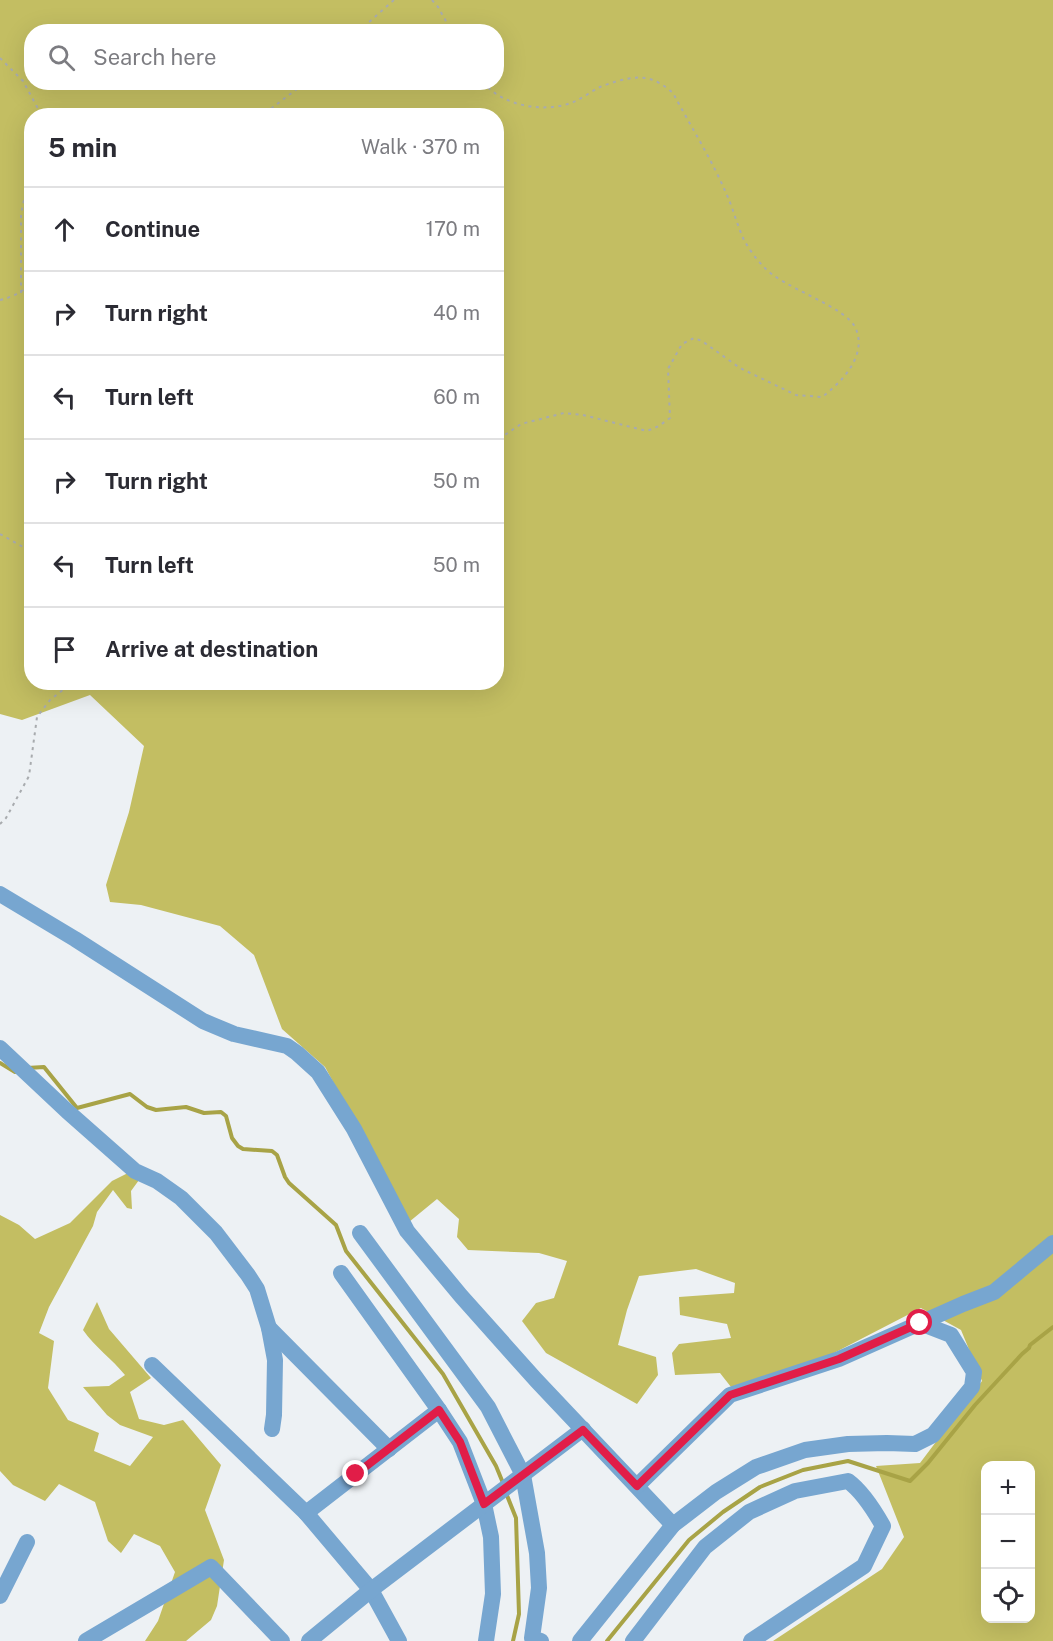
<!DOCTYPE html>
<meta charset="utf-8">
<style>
body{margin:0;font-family:"Public Sans",sans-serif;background:#f7f7f7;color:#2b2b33}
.controls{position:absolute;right:18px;bottom:18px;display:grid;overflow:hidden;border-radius:12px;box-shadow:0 6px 24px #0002}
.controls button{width:54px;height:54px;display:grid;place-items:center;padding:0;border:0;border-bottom:2px solid #e1e1e2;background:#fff;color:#2b2b33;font:30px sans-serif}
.stop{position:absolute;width:18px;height:18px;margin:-14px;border:4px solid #e11d48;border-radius:50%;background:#fff}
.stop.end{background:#e11d48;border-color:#fff;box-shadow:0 2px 6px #0008}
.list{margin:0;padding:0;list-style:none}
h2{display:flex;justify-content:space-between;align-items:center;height:78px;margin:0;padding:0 24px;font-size:26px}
h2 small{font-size:20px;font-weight:400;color:#7c7c81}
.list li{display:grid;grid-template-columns:39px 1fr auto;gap:18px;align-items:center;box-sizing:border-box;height:84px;padding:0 24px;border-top:2px solid #e1e1e2}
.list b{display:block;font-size:22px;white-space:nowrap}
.list em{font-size:20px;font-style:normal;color:#7c7c81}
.icon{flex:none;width:33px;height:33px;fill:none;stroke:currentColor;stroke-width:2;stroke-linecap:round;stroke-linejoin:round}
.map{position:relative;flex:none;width:1053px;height:1641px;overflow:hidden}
.search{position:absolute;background:#fff;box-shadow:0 6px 24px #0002;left:24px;top:24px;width:480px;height:66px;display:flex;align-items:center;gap:15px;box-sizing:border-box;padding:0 21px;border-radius:24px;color:#7c7c81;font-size:22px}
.panel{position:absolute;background:#fff;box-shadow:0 6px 24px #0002;left:24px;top:108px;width:480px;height:582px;border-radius:24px}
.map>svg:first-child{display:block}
</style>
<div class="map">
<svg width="1053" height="1641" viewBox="0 0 1053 1641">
<rect width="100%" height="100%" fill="#edf1f4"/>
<g fill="#c3be62" fill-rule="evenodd">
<path d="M0,0H1053V1641H773L882,1569L904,1537L876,1466L920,1463L982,1381L961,1330L921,1308L832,1354L731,1387L720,1373L675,1375L672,1353L679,1344L731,1338L727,1324L680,1315L679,1297L734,1293L735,1283L696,1269L639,1276L627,1310L618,1345L656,1357L658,1375L637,1404L546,1353L522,1321L536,1303L554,1298L567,1261L539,1253L468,1250L457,1237L459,1219L437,1199L409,1222L325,1067L282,1029L254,955L220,926L141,905L110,902L106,885L129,812L144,746L90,695L22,720L0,714ZM32,32H496V82H32ZM32,116H496V682H32ZM986,1466H1030V1618H986Z"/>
<path d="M128,1173L139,1180L131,1191L132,1209L127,1208L113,1190L97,1212L93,1226L49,1307L39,1333L54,1341L48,1388L68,1420L99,1433L94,1451L130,1466L153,1437L120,1425L107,1415L83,1387L109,1386L125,1375C112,1359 95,1347 83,1330L97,1302L109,1329L151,1378L130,1392L139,1419L164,1425L183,1420L221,1465L205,1510L224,1560L217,1606L211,1620L186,1641H145L158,1621L175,1572L160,1546L134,1534L121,1553L108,1541L95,1502L59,1484L45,1501L13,1485L0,1471V1215L19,1225L35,1239L70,1223L112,1181Z"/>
</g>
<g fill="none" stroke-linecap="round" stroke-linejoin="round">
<g stroke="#a8a346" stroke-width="4">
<polyline points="0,1063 15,1072"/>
<polyline points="27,1068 44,1067 77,1108 130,1094 147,1107 156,1110 186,1107 204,1113 221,1112 226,1116 232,1138 238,1146 243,1149 272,1151 277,1155 285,1177 289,1183 336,1225 346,1251 443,1374 496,1466 503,1483"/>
<polyline points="506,1493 516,1518 519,1614 513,1641"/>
<polyline points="607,1641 689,1540 723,1512 760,1487 803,1470 848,1461 910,1481 928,1463 975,1405 1022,1354 1029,1348 1030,1345 1053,1327"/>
</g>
<g stroke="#a8abae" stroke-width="2" stroke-dasharray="3 4.5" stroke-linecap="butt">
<polyline points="432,0 438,7 452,32"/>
<polyline points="358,32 394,0"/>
<polyline points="0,58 23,81 42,116"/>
<path d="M483,82C503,107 547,114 576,101C584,97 592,91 600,87C613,82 631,76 645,78C655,79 665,86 673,93C690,125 712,160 726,193C733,208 737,225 744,240C749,249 756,259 763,266C781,288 847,306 856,329C867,356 842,382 822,397L796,395L740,368L702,341L694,338L682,344L668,369L670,418L659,426L647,431L583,415L564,413L521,424L496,441"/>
<polyline points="258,116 272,108 306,82"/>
<polyline points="21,293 21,214 32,162"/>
<path d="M0,300C13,297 21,292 32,284"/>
<polyline points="0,534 32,552"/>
<polyline points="0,824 6,818 29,776 37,717 50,700 73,682"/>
</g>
<g stroke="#77a6d0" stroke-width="16">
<polyline points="0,894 75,939 203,1021 234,1034 287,1046 297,1053 318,1072 354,1129 407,1231 461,1296 536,1380 673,1525"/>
<polyline points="0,1048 67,1111 135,1171 157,1181 181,1198 216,1233 248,1275 257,1289 269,1328 275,1360 274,1415 272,1429"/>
<polyline points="360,1233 488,1407 523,1475 537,1553 539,1588 532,1638 541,1641"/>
<polyline points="341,1273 439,1410 460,1442 484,1504 491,1537 493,1594 486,1641"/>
<polyline points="269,1328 389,1449"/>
<polyline points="152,1365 306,1513 371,1590 399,1641"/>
<polyline points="637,1486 730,1395 839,1359 963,1304 994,1292 1053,1243"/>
<polyline points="306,1513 439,1410"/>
<polyline points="0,1596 27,1542"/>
<polyline points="86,1641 211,1567 282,1641"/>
<polyline points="309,1641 371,1590 583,1429"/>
<polyline points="580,1641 673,1525 716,1492 756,1467 805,1450 848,1444 887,1443 915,1444 933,1435 972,1387 974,1372 951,1335 920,1323"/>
<path d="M633,1641L705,1547L749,1512L795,1491L848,1481C863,1492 874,1510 883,1526L864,1566L751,1641"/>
</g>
</g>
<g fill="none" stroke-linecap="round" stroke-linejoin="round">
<polyline stroke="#e11d48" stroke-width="8" points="356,1474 439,1410 460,1442 484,1504 583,1430 637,1486 730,1395 839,1359 920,1323"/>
</g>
</svg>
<div class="controls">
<button>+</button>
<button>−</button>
<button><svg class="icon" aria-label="locate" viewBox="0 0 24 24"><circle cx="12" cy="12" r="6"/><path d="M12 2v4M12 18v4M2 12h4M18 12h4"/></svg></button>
</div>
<div class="stop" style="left:920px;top:1323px"></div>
<div class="stop end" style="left:356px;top:1474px"></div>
<div class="search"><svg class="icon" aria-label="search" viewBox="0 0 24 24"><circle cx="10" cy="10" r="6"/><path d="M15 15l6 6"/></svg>Search here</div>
<section class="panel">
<h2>5 min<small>Walk · 370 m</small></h2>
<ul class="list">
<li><svg class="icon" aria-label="ahead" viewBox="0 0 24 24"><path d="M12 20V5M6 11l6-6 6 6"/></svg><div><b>Continue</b></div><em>170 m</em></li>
<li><svg class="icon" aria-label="right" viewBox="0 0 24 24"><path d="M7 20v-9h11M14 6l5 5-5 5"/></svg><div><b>Turn right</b></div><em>40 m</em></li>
<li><svg class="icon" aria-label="left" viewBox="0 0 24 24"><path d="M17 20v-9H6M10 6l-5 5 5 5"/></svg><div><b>Turn left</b></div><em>60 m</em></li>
<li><svg class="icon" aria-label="right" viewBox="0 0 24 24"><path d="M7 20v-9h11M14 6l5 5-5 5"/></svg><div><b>Turn right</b></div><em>50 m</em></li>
<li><svg class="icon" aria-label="left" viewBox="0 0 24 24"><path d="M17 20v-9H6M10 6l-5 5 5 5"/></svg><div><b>Turn left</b></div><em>50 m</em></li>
<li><svg class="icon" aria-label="arrive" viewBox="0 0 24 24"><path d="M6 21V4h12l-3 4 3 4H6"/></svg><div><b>Arrive at destination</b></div></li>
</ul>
</section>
</div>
